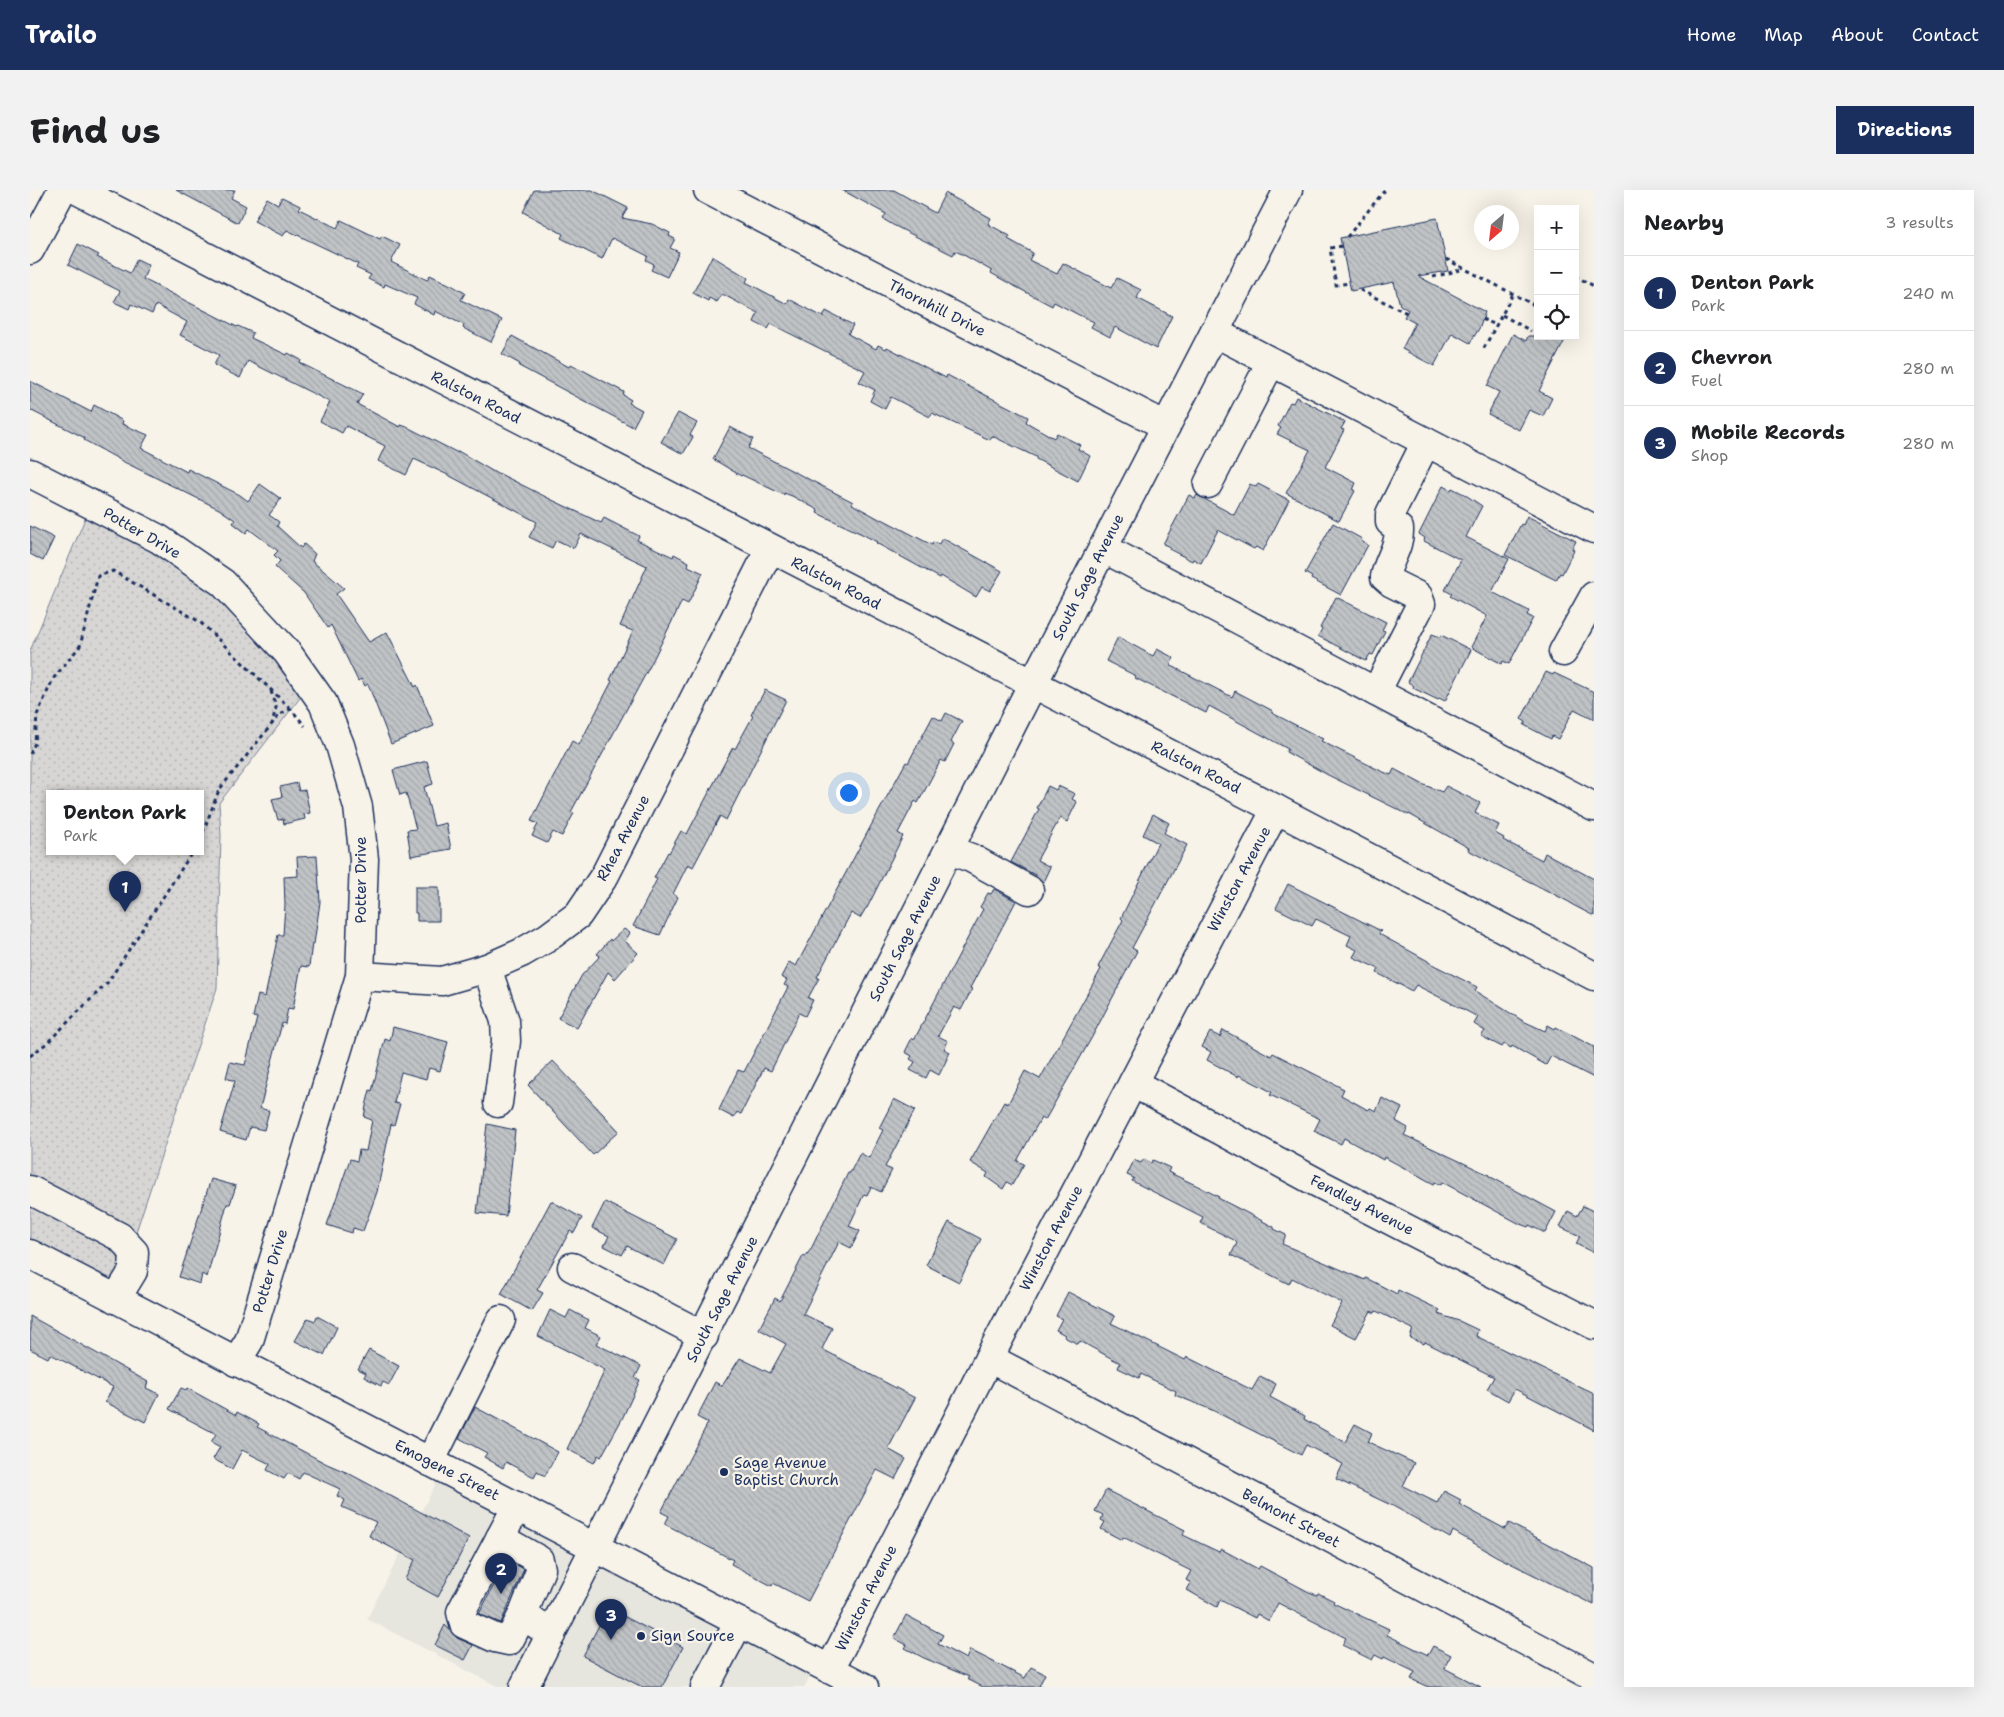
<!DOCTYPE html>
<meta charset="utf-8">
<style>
body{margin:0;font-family:"Shantell Sans",sans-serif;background:#f2f2f2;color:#202124}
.controls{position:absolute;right:15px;top:15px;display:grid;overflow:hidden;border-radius:0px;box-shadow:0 5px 20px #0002}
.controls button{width:45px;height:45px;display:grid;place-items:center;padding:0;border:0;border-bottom:1px solid #e0e0e0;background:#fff;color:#202124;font:25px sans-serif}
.compass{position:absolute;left:1444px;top:15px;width:45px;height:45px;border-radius:50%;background:#fff;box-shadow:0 5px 20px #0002;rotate:208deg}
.you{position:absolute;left:818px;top:602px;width:18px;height:18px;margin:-12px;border:4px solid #fff;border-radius:50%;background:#1a73e8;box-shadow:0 0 0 8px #1a73e833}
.badge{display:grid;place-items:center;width:32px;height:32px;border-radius:50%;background:#1b2f5e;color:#fff;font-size:16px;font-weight:700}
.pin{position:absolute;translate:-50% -41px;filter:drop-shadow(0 1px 2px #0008)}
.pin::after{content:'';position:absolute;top:26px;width:18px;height:15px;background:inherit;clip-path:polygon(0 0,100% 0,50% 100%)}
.popup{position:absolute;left:16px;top:600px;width:158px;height:65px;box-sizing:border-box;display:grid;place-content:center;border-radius:0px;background:#fff;filter:drop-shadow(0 1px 4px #0005);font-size:16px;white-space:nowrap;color:#757577}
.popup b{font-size:19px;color:#202124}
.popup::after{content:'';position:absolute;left:50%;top:100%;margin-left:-10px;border:10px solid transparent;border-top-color:#fff}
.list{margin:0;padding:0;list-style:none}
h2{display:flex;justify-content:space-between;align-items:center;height:65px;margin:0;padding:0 20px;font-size:21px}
h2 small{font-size:16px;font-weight:400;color:#757577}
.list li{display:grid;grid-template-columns:32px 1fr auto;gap:15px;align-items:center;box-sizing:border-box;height:75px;padding:0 20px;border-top:1px solid #e0e0e0}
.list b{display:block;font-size:19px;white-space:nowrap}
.list p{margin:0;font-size:16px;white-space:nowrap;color:#757577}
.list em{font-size:16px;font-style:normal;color:#757577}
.icon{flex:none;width:28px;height:28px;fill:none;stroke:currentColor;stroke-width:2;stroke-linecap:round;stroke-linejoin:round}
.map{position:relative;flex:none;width:1564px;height:1497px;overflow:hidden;border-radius:0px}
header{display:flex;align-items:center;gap:30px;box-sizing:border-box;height:70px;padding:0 25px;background:#1b2f5e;color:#fff}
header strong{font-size:24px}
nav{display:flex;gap:28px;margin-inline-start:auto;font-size:18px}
.intro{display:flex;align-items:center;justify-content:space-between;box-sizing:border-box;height:120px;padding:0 30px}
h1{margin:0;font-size:35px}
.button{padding:12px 22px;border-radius:0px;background:#1b2f5e;color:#fff;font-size:18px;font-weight:700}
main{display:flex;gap:30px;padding:0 30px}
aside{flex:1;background:#fff;border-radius:0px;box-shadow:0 5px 20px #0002}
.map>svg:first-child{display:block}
</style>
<header>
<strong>Trailo</strong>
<nav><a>Home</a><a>Map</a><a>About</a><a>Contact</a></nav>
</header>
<div class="intro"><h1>Find us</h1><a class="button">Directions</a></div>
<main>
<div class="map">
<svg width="1564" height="1497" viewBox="0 0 1564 1497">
<defs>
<pattern id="grass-dots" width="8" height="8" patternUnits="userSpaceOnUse" patternTransform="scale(1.25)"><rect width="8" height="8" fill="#d7d6d4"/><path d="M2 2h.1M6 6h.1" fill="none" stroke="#b8b8b8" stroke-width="1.8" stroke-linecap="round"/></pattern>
<pattern id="building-back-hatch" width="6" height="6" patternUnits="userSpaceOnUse" patternTransform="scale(1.25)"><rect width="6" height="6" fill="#c0c3c5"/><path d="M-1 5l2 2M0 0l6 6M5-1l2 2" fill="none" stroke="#a4a8ac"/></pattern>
</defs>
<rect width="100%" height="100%" fill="#f7f3e8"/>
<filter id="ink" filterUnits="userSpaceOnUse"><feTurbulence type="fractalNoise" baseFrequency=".02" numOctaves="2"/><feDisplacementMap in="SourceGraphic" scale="10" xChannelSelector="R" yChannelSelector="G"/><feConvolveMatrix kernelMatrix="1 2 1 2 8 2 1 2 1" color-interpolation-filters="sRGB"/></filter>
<g filter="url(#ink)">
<polygon fill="#e6e5de" points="410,1285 783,1481 774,1497 469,1497 337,1429"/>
<path fill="url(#grass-dots)" stroke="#798299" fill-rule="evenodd" d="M61,314L129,349L280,495L189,613L191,645L187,798L84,1108L0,1064V461ZM20,603H170V661H20Z"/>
<g fill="url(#building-back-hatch)" stroke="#1b2f5e">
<polygon points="146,0 205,0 201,8 216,16 208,33"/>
<polygon points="504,0 562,0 598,18 592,28 622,34 640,43 639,46 645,49 640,58 649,62 637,87 621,80 624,74 616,70 618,66 582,48 572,69 531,48 533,44 493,22"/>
<polygon points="812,0 864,0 905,23 915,3 961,28 958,34 980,46 978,49 1003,63 999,70 1027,84 1033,73 1081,98 1087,88 1111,100 1107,108 1142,126 1126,159 1085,137 1080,147 1061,137 1064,132 1049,125 1024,112 1022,116 975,91 961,83 962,81 932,64 925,61 923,65 863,35 853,29 856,24"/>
<polygon points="252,7 270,16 269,19 307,38 311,30 350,49 352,46 370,55 361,72 397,90 400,85 423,96 435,103 431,110 472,130 461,152 433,138 434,135 405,121 404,125 384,114 387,108 355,94 354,97 338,89 341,85 326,78 328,74 257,40 253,46 224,31 237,8 248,14"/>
<polygon points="1407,28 1418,81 1388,86 1455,122 1450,137 1440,153 1422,143 1404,176 1372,159 1385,133 1374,127 1378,120 1370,115 1364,92 1321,101 1310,48"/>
<polygon points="48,54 69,65 67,67 100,83 107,69 119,75 113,89 207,137 208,136 223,143 221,148 257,165 258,163 271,170 270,173 333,204 327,214 370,237 371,235 377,237 428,263 428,261 469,285 470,284 520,309 571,333 574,328 609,346 607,350 643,367 644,364 659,372 658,376 673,383 658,414 652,411 621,474 541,622 544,623 532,646 523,642 517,653 502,646 508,634 501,631 542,551 549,555 582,491 580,490 603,441 590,436 617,376 551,344 544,358 526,350 522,358 499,347 507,332 420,286 384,269 376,285 348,271 355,256 316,236 312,243 290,231 300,212 218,171 210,188 184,175 189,165 150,145 157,132 126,115 122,124 101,114 99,119 84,112 90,101 38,75"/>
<polygon points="682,66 718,88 716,92 757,114 759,109 793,127 796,121 823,135 818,144 846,159 848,155 856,159 857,157 876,167 916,188 917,185 998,227 996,232 1024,248 1027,243 1050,255 1048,259 1060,266 1048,291 1006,269 1006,267 962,246 960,250 902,223 900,227 861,207 855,219 840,211 845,200 829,192 835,181 741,134 738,139 724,132 728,123 692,104 687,112 679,108 678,111 663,103"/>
<polygon points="1483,144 1496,151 1498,146 1537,146 1509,201 1522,208 1513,226 1499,220 1489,240 1458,224 1469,202 1457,196"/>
<polygon points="482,146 539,177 541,174 594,202 593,205 601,210 599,213 612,220 603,237 489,176 490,174 472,164"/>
<polygon points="0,191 61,222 64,215 93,231 92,234 118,245 111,258 157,282 158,279 210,305 218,311 230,294 251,309 239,325 249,332 247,336 271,358 274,354 285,364 282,371 314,398 306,404 339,452 357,442 385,497 387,495 404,536 361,554 338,494 335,496 331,489 328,491 301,435 298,438 274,403 245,377 250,371 244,365 248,361 219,339 216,343 203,333 205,330 189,319 92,271 54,250 55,248 0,220"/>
<polygon points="1266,207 1315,232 1311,239 1314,240 1295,277 1326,293 1323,300 1325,301 1309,331 1256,303 1280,260 1247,244 1251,238 1248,236 1260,212 1263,213"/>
<polygon points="648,223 667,233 660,245 663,247 653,264 631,252"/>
<polygon points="700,237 723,249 718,258 823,312 822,314 851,330 852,329 902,355 903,352 909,354 912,348 972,381 960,401 952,397 946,407 911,386 910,388 846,353 847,352 832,344 787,323 788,320 762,306 754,303 754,305 712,285 711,286 683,269"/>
<polygon points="1220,294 1226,297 1228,294 1259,310 1233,361 1226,357 1224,359 1188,340 1171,373 1163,369 1162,371 1139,359 1140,357 1133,354 1159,305 1165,308 1167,305 1204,325"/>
<polygon points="1413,296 1421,300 1422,298 1434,304 1452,316 1436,347 1479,369 1462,402 1499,421 1497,425 1503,428 1479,474 1473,471 1472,474 1441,457 1457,426 1420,406 1422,404 1415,400 1431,370 1394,351 1395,348 1389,344"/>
<polygon points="1497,326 1546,351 1542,359 1544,360 1532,384 1530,383 1526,390 1475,365 1491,334 1493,335"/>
<polygon points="1303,333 1332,349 1331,351 1338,355 1311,405 1281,389 1282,387 1275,383"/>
<polygon points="0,336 24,348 13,371 0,364"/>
<polygon points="1306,407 1356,432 1352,440 1355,441 1343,465 1340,464 1336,471 1288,446 1292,439 1290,438"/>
<polygon points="1402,444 1410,447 1411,445 1441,460 1415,511 1409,508 1408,510 1383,498 1384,496 1378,492"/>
<polygon points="1088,447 1123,466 1127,459 1144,468 1140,475 1202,507 1205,501 1243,521 1242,523 1293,549 1291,551 1351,581 1361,585 1364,579 1392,594 1412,602 1416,596 1450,613 1445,623 1469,635 1465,643 1474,648 1473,650 1512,670 1515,663 1564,689 1564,726 1541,714 1541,713 1438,660 1439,658 1379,624 1379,625 1298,585 1256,562 1258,559 1179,516 1176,523 1105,488 1106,486 1076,471"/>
<polygon points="1516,482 1523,485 1524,483 1564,502 1564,529 1544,519 1528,549 1522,546 1521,549 1494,535 1496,532 1491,529"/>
<polygon points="735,500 756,510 696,630 690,626 663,677 658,674 643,704 648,707 630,745 603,736 615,713 627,689 624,688 638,662 639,663 651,641 657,644 703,557 705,559 723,526 721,525 728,511 729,511"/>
<polygon points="916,523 932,531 921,552 924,554 915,572 911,570 888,613 885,611 868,643 873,646 837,718 836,718 830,728 821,723 787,787 789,788 778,808 783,810 775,826 769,823 741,881 734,878 711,924 707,922 704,928 689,920 708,880 714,882 758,797 754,795 757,790 751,787 759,772 766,776 843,632 876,572 878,573 903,526 912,531"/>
<polygon points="397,571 403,594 394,597 404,636 416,633 421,659 381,666 377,640 386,639 376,603 370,605 363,580"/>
<polygon points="267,593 269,601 275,600 280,623 274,624 275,629 254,634 253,629 248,630 242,609 252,607 250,597"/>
<polygon points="1018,596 1026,600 1028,596 1045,604 1042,609 1047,612 1037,632 1030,628 1007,670 1020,677 1013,692 1007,686 981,672 1009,619 1007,618"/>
<polygon points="1123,624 1139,633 1134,643 1157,655 1102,758 1107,761 1062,847 1015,930 1011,928 987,971 994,974 982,995 977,992 973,999 956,987 958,983 940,972 974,912 978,914 995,881 1010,889 1071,779 1068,777 1093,730 1091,728 1128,653 1113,645"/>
<polygon points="287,666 290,712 284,754 282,753 279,777 271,776 263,819 258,818 255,834 252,833 230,918 239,921 234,940 220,937 216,950 190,942 205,891 196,888 200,872 215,875 227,828 223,827 228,805 235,807 248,745 253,745 255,715 254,687 268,686 267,667"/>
<polygon points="1258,694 1351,741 1349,744 1398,771 1398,772 1447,797 1445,801 1493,831 1515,841 1518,835 1525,839 1526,837 1564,857 1564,888 1521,866 1516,875 1482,856 1481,858 1474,854 1472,857 1451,846 1455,841 1444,834 1448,827 1386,795 1382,801 1347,783 1349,779 1323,767 1327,760 1317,755 1321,746 1286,729 1282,736 1246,718"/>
<polygon points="385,697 409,697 409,731 387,731 387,723 385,723"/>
<polygon points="964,699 986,711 940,798 942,799 931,820 924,817 908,846 918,851 914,859 920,862 915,873 909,885 900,880 896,888 880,880 885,872 880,869 882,866 875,862 882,848 884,850 953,719 950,717 958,703 961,704"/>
<polygon points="594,739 600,743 595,751 608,763 585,789 578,782 547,838 528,828 552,785 570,766 567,764 580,749 581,751"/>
<polygon points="363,837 418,852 410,881 399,878 396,889 371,882 364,913 370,914 364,935 361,934 347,1002 333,1041 323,1038 322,1043 297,1035 320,969 327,971 329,960 336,961 342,930 334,927 336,916 340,900 342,901 355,849 360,851"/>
<polygon points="1193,840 1241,866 1243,863 1314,899 1311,905 1338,920 1340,918 1346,921 1352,908 1372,918 1366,931 1378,938 1374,945 1459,985 1459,986 1526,1022 1515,1043 1499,1035 1498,1037 1490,1034 1412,992 1411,995 1405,992 1404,994 1354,967 1353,970 1314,948 1311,954 1284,941 1290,929 1240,905 1242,902 1209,885 1208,887 1177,870 1181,862 1172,857 1180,842 1190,847"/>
<polygon points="523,871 589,941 563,965 498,895"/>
<polygon points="864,909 885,920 855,977 862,980 851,1002 841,997 837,1005 834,1004 819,1036 830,1041 821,1058 809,1052 773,1124 802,1138 792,1159 885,1208 858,1259 876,1269 865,1289 847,1280 778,1411 743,1393 742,1396 701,1374 703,1370 635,1334 639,1326 631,1322 678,1233 667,1227 685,1192 692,1196 710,1168 740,1183 756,1154 729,1139 745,1108 750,1111 773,1066 775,1067 781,1059 818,983 820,983 830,963 839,968 853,940 849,938"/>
<polygon points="457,934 485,940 476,1026 447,1023"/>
<polygon points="1114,969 1121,973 1123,970 1140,978 1138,982 1170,997 1189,1007 1188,1008 1244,1037 1244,1039 1256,1045 1252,1054 1335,1090 1336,1088 1367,1104 1368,1100 1410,1120 1408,1124 1429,1131 1448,1140 1446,1146 1564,1204 1564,1240 1485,1199 1478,1211 1457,1199 1464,1187 1395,1152 1394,1154 1380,1148 1383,1139 1346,1121 1345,1123 1341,1121 1326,1148 1300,1135 1312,1113 1262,1088 1259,1094 1201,1065 1207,1053 1204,1050 1170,1033 1173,1027 1102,991 1104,988 1097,985 1104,970 1111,973"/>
<polygon points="181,989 206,996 200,1014 197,1014 177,1087 172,1084 170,1094 149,1087"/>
<polygon points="521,1011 552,1028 544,1043 540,1041 507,1100 513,1103 502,1121 471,1104"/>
<polygon points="575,1012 647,1049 634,1075 597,1056 592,1065 574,1056 579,1046 562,1038"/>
<polygon points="1553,1016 1563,1021 1564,1020 1564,1063 1546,1054 1550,1046 1530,1037 1538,1021 1547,1026"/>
<polygon points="919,1032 951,1049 929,1092 896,1075"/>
<polygon points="1038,1102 1085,1126 1081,1133 1155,1170 1157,1167 1222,1200 1230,1186 1246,1194 1240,1207 1275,1226 1274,1229 1315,1252 1325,1234 1342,1243 1338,1252 1384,1273 1373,1296 1407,1313 1414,1301 1431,1310 1429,1314 1475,1339 1479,1333 1564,1378 1564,1415 1466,1366 1423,1341 1420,1348 1363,1316 1306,1289 1313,1274 1276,1255 1271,1265 1182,1220 1145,1205 1146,1201 1111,1184 1109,1188 1088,1178 1090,1173 1050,1151 1048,1154 1034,1147 1035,1145 1026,1140 1032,1129 1026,1126"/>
<polygon points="520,1120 536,1128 540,1120 559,1130 555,1138 571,1146 566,1154 611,1176 605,1188 610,1190 592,1229 571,1267 568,1265 564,1273 537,1259 575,1180 508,1146"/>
<polygon points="0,1126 118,1192 116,1198 129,1204 115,1232 75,1212 83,1197 20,1164 18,1168 0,1159"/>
<polygon points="287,1126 307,1137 294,1165 265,1151 278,1128 285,1131"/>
<polygon points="339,1160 369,1176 359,1195 353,1192 351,1196 334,1187 336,1183 328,1179"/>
<polygon points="151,1198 156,1200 157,1198 206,1225 207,1222 229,1234 227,1237 297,1274 318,1283 439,1348 408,1407 375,1389 385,1370 339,1346 346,1332 312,1317 315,1310 307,1306 310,1299 273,1282 269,1289 258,1283 254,1289 237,1280 240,1274 212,1260 202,1279 183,1269 190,1257 181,1252 186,1244 139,1219"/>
<polygon points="445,1217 528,1262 515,1286 507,1281 504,1287 476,1272 473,1278 454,1267 457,1263 429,1248"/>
<polygon points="1076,1300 1155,1340 1153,1345 1189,1362 1191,1359 1228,1379 1230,1376 1279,1402 1287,1405 1288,1403 1304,1411 1303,1413 1359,1439 1357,1445 1398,1465 1403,1456 1421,1465 1414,1478 1451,1497 1398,1497 1381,1489 1385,1482 1354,1467 1353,1469 1345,1465 1342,1470 1312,1455 1316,1448 1248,1413 1239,1431 1227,1424 1225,1428 1190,1410 1187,1417 1157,1400 1161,1393 1156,1390 1161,1381 1093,1347 1092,1350 1071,1339 1075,1332 1071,1330 1073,1325 1065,1321"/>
<polygon points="477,1370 494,1379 471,1433 449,1424"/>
<polygon points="578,1418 653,1457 632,1497 612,1497 553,1466"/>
<polygon points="876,1425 913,1445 908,1454 936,1469 940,1460 995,1488 1001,1477 1015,1484 1009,1496 1012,1497 953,1497 937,1489 939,1487 894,1468 875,1458 877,1455 864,1448"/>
<polygon points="415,1435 427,1448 443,1455 435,1470 405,1455"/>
</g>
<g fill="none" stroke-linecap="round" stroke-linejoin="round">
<g stroke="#1b2f5e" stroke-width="31">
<g id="minor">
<polyline points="47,0 1246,619 1564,786"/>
<polyline points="678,0 1136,236"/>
<polyline points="0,60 32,0"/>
<polyline points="1184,142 1564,339"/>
<polyline points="0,283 129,349 193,393 257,462 293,513 310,555 328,617 334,669 330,786 219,1151 206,1172"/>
<polyline points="1178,294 1241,172"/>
<polyline points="1073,358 1564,617"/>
<polyline points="1533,462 1564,406"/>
<path d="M1346,502L1391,414L1388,406L1362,393L1355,387C1358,370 1370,357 1369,339L1360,332V324L1396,252"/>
<polyline points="919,660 941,668 999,700"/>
<polyline points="457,778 475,831 476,851 468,913"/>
<polyline points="330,786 412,791 457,778 491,763 517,748 548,725 575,685 740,359"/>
<polyline points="1103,893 1288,993 1564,1135"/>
<polyline points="0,1000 90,1047 104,1062 103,1081 86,1109"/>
<polyline points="0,1064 834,1497"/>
<polyline points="542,1077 674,1146"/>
<polyline points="959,1168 1564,1487"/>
<polyline points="400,1272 471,1130"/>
<polyline points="487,1316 431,1422 434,1434 465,1448 479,1451 493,1424 521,1445"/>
<polyline points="470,1348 509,1370 511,1379 493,1424"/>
<polyline points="800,1479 959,1168 1246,619"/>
<polyline points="494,1497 994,511 1258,0"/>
<polyline points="675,1497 709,1432"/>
</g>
</g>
<g stroke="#1b2f5e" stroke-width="3" stroke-dasharray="4 4" stroke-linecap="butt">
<polyline points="1317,47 1355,0"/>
<polyline points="1312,56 1300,58 1306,95 1320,93"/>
<polyline points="1416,69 1508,117"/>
<polyline points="1545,86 1564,96"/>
<polyline points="1403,87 1434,79"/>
<polyline points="1330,100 1377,123"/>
<polyline points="1472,125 1501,141"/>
<polyline points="1452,129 1466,135"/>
<polyline points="1454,158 1483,104"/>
<polyline points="241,501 246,517 242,534"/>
<polyline points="0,564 5,553 7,525 23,489 50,456 68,386 83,381 170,432 261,519"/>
<polyline points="170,650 189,600 250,524 261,519 275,536"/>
<polyline points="0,866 17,853 78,792 163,661"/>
</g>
<use href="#minor" stroke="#f7f3e8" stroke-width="28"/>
</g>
</g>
<g fill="#1b2f5e" stroke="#f7f3e8" stroke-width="2">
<circle cx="694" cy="1282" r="5"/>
<circle cx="611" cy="1446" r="5"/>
</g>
<g text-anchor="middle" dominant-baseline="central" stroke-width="4.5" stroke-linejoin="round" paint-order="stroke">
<g font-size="15" fill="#1b2f5e" stroke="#f7f3e8">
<text transform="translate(907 118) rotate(27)">Thornhill Drive</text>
<text transform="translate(446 207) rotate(27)">Ralston Road</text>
<text transform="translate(112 343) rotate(30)">Potter Drive</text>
<text transform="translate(1058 387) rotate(-63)">South Sage Avenue</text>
<text transform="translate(806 393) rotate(27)">Ralston Road</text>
<text transform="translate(1166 577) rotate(27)">Ralston Road</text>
<text transform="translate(593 648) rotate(-62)">Rhea Avenue</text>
<text transform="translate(1209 689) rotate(-62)">Winston Avenue</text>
<text transform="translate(331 690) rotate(-90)">Potter Drive</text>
<text transform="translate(875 748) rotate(-63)">South Sage Avenue</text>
<text transform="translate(1332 1015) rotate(27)">Fendley Avenue</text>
<text transform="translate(1021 1048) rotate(-62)">Winston Avenue</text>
<text transform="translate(240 1081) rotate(-73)">Potter Drive</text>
<text transform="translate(692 1109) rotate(-63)">South Sage Avenue</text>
<text transform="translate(417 1280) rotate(27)">Emogene Street</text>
<text transform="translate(1261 1328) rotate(28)">Belmont Street</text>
<text transform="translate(836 1408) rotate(-63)">Winston Avenue</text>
</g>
<g font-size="15" fill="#1b2f5e" stroke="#f7f3e8" text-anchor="start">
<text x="704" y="1273">Sage Avenue<tspan x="704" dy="17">Baptist Church</tspan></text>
<text x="621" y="1446">Sign Source</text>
</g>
</g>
</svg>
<div class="controls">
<button>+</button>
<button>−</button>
<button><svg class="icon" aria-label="locate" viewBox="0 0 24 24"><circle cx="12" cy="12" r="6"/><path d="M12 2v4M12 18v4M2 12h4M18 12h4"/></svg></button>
</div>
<svg class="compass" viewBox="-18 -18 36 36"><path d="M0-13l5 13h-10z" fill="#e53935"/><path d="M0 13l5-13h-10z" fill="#757577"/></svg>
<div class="you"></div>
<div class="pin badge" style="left:95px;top:722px">1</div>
<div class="popup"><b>Denton Park</b>Park</div>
<div class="pin badge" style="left:471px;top:1404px">2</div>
<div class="pin badge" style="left:581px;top:1450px">3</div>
</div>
<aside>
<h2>Nearby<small>3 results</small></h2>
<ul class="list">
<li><span class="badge">1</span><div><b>Denton Park</b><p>Park</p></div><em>240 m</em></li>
<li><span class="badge">2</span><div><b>Chevron</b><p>Fuel</p></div><em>280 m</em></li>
<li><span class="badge">3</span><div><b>Mobile Records</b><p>Shop</p></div><em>280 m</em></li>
</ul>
</aside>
</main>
